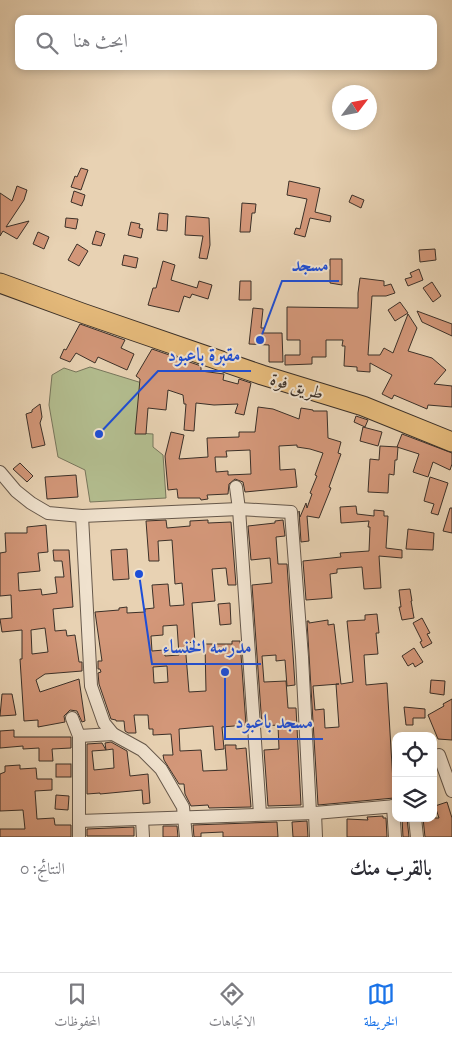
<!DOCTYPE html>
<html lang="ar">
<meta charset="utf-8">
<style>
body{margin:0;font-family:"IM FELL Great Primer",Amiri,serif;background:#f2f2f3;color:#2b2b33;direction:rtl}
.controls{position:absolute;right:15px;bottom:15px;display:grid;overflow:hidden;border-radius:10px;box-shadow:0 2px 8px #0003}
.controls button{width:45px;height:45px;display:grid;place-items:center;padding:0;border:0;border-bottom:1px solid #e1e1e2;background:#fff;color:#2b2b33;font:25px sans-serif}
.compass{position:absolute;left:332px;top:85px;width:45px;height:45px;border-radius:50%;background:#fff;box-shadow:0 2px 8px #0003;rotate:58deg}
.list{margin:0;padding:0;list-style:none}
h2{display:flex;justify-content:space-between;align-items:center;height:65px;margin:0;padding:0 20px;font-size:21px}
h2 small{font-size:16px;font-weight:400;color:#7c7c81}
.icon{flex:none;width:28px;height:28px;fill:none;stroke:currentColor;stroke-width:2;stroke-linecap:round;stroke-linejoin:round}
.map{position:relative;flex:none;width:452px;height:837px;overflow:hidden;direction:ltr}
.search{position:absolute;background:#fff;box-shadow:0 2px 8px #0003;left:15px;right:15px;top:15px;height:55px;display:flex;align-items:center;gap:12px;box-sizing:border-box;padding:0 18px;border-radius:10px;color:#7c7c81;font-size:19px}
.sheet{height:135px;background:#fff}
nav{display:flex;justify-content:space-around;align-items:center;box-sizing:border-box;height:70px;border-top:1px solid #e1e1e2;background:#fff;font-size:14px;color:#7c7c81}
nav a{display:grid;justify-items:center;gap:2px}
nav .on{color:#1a73e8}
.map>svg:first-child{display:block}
</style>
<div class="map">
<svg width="452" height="837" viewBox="0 0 452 837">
<rect width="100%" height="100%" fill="#e8d2b3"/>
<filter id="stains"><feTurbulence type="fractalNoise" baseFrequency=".004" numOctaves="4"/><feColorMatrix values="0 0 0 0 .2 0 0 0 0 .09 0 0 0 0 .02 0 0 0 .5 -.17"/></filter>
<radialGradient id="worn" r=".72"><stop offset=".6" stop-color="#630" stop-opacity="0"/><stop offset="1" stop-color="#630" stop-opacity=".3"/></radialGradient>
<polygon fill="#b3bd8f" stroke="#77765c" points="90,367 142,383 137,433 153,434 153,447 163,455 166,498 90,502 85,470 58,457 49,405 52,375 64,368 76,372"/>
<g fill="#d39779" stroke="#3b3028" fill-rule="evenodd">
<polygon points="81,168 88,170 81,190 71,187 75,176 77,177"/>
<polygon points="289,181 320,188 315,212 331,216 330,222 310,218 305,237 294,234 296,228 300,229 307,199 287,195"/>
<polygon points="17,186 27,190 24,200 6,227 29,221 17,239 3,231 0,236 0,193 12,201"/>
<polygon points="74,191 85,195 82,206 71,202"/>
<polygon points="352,195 364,200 361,208 349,202"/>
<polygon points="242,203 256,204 255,213 252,213 250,232 240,232"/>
<polygon points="159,213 168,214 167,231 157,230"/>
<polygon points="186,216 209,218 210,245 207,259 199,258 203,236 185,235"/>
<polygon points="66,218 78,219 76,229 65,227"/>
<polygon points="131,222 140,224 139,228 143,229 141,238 128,235"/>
<polygon points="96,231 105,234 101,246 92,244"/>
<polygon points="38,232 49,237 44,249 33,244"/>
<polygon points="77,244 88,251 79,266 68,260"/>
<polygon points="435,249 436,260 420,262 419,250"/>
<polygon points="124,255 138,258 136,268 122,265"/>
<polygon points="330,259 342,259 342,285 330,283"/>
<polygon points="163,261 175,265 171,280 197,288 199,281 212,285 208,299 192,294 190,298 184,296 179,312 148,305 153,288 156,288"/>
<polygon points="419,269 423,280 408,286 405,279 412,277 410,273"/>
<polygon points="360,278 384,281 384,286 391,284 395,293 386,296 372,296 368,355 380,355 384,348 393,353 408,314 417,328 408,351 432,358 446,370 434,384 452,386 452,407 428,405 427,409 394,395 392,399 382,394 392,375 370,363 370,372 357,371 357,367 344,366 345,346 342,346 343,340 326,340 326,357 312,357 312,364 285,365 285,355 300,355 300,340 287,340 287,307 358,308 358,293"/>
<polygon points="240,281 251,281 251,300 239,300"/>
<polygon points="432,282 441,296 433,302 423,288"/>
<polygon points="400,302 408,313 395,321 388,310"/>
<polygon points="253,308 263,309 261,328 264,328 263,333 282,333 283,362 269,362 269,345 249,344"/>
<polygon points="417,311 452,324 452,336 422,322"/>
<polygon points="80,324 125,340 121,348 134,354 127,370 98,357 95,363 76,353 70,362 60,358 64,349 66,350"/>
<polygon points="152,349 201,366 201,371 224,374 223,380 238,384 239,379 251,383 244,415 235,413 238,404 214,405 196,403 194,431 184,430 186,404 184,404 183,395 168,390 166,410 148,408 146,434 135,434 140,379 136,376"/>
<polygon points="40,404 42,417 40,423 45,445 32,448 26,414 32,412 32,410"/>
<path d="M258,407L273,409L299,419L301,408L313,410V411H327L328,438L341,442L338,453L341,454L329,487L331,488L319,518L307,516L309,541L301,542L299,511L300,517L306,503L307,508L312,494L310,493L317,476L315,475L323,453L310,449L297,447V445L279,446L280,470L295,469L297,487L245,492L243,482L235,479L229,484L228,494L207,495L208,499L201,500L200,498H178L177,489L168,490L165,456L171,432L184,435L179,459L208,457L207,438L239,437V432H255ZM250,450L251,474L228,475V471L216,472L215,457H227L226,451Z"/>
<polygon points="356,416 368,420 365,427 354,422"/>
<polygon points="363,427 382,432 378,446 360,441"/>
<polygon points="402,434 452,453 452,464 450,470 433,462 428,477 413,472 419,454 397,447"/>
<polygon points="380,446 398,447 397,460 395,460 394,475 389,474 388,493 368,492 370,459 379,460"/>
<polygon points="20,463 33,476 27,482 13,469"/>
<polygon points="76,475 78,497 47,499 45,477"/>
<polygon points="430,477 448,483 438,515 431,513 434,504 424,501"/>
<polygon points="356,506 357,514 374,516 374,510 384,511 384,516 388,516 386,548 402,550 402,558 379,556 381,588 364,589 362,567 337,569 337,573 330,574 332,598 306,600 303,561 341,557 340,553 369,551 370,527 368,527 369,521 341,523 340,507"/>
<polygon points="450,508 452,508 452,533 443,531"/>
<path d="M166,520L167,528L190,526V521L208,520V523L231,522L236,585H228L226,568L212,569L215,601L192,603L195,642L185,643L189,692L206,691L205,644H232V641H240L246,725L222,727L224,749L215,750L213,726L179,729L180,751L201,750L203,771L227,770L225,745H236V749L246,748L251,807L209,808L208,805L191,806L185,794L184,784H179L164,760L163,755H173L171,734L153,735V729H149L148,715H134L136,733H128L125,731L124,721H116V720L111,719L99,684L98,673L101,672L100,669H98V661H102L95,612L119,610V608L127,607V613L145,612V609L154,608L152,585L168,584L170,606L184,605L182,583L175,584L172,540L158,541L159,561H149L146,521ZM177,625L179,655L165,656L164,650L152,651L151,636L163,635V626ZM167,666L168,682L154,683L153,667Z"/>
<polygon points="283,520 285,536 276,537 278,564 287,564 295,685 287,686 285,660 276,661 276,655 262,656 264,682 286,681 288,708 296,708 301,805 268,806 264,750 279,749 278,725 262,726 252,585 272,583 270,558 251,560 248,526 275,523 275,521"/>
<path d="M46,525L48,552L38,553L40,571L18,573L19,591L41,589L42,595L57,593L55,577H64L62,561H54L53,550H69L73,607L53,609L55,631L66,630L67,636L75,635L79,662H82V671L45,674L36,680L40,692L79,679L85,721L82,722L77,711L70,710L64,716L65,722L38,727V720L24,721L20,659H22V630L2,632L0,619L12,618L11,595L0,596V553L6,552L5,533H27V527ZM45,628L48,652L32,654L31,630Z"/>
<polygon points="408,529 434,533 433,550 406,549"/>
<polygon points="127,549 129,579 113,580 111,550"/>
<polygon points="410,589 412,601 411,601 414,618 402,620 399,607 401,607 399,590"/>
<polygon points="230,603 231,624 220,625 218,604"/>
<path d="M377,614L379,633H376L378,654L364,655L366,685L387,683L394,798L318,805L307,621H309V623L328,620V625L334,624L341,684L353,682L347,621L365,620V615ZM336,684L339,727L325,728L324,709L315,710L313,686L339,684Z"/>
<polygon points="422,618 430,633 427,634 432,643 423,648 420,642 422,641 413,623"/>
<polygon points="414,648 423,662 415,667 413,663 408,666 402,656"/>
<polygon points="431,680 445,681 444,695 430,693"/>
<polygon points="2,694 12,694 16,715 0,716"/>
<polygon points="452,699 452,740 438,739 428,715 444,706 443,704"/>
<polygon points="404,707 425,709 425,718 413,718 413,725 406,725"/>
<polygon points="14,730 14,737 71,737 71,748 52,749 53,761 39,761 39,748 23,749 23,746 0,748 0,731"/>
<polygon points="111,742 127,751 130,776 148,774 150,803 143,804 142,790 100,794 100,793 87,794 87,744 102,743 106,750 92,751 94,770 114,768 113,749 106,750 105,743"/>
<rect x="56" y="764" width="15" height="13"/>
<polygon points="20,765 20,769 36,768 37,779 52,779 52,790 35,791 37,819 54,818 55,825 71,825 71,837 0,837 0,829 25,829 23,810 0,811 0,774 5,772 5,766"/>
<polygon points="56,795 69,796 68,810 55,809"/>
<polygon points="447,802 452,818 452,837 425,837 423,818 439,818 435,806"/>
<polygon points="383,816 383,818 386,818 387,837 347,837 347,819 368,820 367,817"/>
<polygon points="402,818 407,818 409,837 403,837"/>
<polygon points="307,821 308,837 293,837 292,822"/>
<polygon points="277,822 278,837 223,837 223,832 201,833 201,837 194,837 193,825"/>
<polygon points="163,826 177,826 178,837 163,837"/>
<polygon points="134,827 134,836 87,836 87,829"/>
</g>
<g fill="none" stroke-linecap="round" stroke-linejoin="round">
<g stroke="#66584b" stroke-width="14">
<g id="minor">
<polyline points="0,472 16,491 31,503 48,513 82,516 239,509 291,512 302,657 310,813"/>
<polyline points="236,487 239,509 260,814"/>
<polyline points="82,516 91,686 104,723 113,734 142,750 161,769 183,807 186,837"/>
<polyline points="72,718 79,736 79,837"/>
<polyline points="79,736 113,734"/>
<polyline points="439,755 452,791"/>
<polyline points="393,806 395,837"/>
<polyline points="315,813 316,837"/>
<polyline points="415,818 417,837"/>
<polyline points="142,819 143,837"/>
<polyline points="79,821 315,813 396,806"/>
</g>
</g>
<g stroke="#3b3028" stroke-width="21">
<polyline id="highway" points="0,283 82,313 262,375 363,406 452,442"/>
</g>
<use href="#minor" stroke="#f0e2ce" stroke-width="12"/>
<use href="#highway" stroke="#e4b97a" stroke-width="19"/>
</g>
<g text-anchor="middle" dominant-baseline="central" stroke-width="4" stroke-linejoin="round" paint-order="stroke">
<g font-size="18" fill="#3b3028" stroke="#f0e2ce">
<text transform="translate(297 386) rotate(17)">طريق فوة</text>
</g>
</g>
<path fill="none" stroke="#1d4ed8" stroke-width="2" d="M260 340L282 281H339M99 434L158 371H251M139 574L152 664H261M225 672L225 739H323"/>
<g fill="#1d4ed8" stroke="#f0e2ce" stroke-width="2">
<circle cx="260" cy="340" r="5"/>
<circle cx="99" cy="434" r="5"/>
<circle cx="139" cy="574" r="5"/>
<circle cx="225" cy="672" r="5"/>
</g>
<g font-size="19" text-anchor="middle" font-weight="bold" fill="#1d4ed8" stroke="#f0e2ce" stroke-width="4" stroke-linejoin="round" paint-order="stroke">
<text x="310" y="271">مسجد</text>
<text x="204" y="361">مقبرة باعبود</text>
<text x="207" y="653">مدرسه الخنساء</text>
<text x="274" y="728">مسجد باعبود</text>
</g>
<rect width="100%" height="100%" filter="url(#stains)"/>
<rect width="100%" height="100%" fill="url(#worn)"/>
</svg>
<div class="controls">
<button><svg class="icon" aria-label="locate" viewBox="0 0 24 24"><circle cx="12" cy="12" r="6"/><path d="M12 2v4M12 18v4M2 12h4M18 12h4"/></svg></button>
<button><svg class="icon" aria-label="layers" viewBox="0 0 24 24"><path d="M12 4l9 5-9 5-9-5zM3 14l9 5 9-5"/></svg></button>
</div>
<svg class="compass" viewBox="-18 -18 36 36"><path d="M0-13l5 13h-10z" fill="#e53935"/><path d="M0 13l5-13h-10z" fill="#7c7c81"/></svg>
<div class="search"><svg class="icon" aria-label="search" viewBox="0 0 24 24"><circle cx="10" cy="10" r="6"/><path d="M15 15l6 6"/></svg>ابحث هنا</div>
</div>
<section class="sheet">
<h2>بالقرب منك<small>النتائج: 0</small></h2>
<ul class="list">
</ul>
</section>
<nav>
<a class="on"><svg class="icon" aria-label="map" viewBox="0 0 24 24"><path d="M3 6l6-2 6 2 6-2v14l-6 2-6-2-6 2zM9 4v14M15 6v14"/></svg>الخريطة</a>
<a><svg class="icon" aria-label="directions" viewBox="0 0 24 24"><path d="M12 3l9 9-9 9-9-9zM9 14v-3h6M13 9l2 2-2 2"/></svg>الاتجاهات</a>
<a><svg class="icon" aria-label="saved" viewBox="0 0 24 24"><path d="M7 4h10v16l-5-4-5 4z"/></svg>المحفوظات</a>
</nav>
